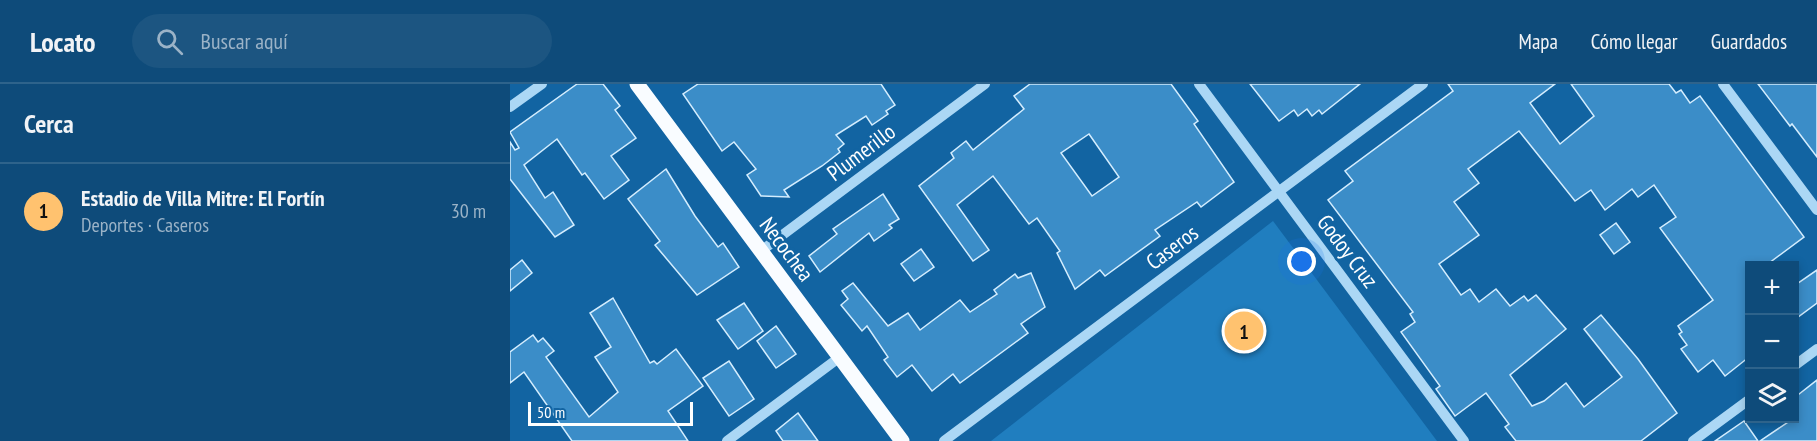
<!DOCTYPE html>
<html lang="es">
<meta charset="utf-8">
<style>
body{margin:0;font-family:"PT Sans Narrow",sans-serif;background:#1c5581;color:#f1f3f6}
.controls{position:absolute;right:18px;bottom:18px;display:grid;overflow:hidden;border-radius:0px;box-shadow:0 3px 9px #0003}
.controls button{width:54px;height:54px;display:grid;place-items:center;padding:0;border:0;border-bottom:2px solid #2e638b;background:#0e4b7a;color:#f1f3f6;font:30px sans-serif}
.scale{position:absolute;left:18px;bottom:15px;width:165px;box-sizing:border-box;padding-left:6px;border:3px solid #fff;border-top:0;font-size:16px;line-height:21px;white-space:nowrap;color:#fff;-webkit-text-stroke:4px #1264a2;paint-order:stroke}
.you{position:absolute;left:792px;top:178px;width:21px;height:21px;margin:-15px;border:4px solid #fff;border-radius:50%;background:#1a73e8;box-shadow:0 0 0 9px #1a73e833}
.badge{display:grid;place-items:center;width:39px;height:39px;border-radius:50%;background:#ffc26f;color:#111;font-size:20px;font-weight:700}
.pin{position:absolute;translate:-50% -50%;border:3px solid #fff;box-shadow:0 2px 6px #0006}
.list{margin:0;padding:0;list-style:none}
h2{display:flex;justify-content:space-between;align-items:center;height:78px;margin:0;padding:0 24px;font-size:26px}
h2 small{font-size:20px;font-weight:400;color:#9bb3c7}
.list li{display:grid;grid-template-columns:39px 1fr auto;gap:18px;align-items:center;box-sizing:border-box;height:96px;padding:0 24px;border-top:2px solid #2e638b}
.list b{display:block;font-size:22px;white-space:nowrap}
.list p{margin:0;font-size:20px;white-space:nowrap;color:#9bb3c7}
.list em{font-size:20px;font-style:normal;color:#9bb3c7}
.icon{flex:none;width:33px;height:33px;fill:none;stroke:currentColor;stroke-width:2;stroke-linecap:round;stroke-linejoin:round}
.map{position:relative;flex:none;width:1307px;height:357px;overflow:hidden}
header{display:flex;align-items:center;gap:36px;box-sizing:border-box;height:84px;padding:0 30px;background:#0e4b7a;border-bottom:2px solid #2e638b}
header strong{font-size:28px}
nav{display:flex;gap:33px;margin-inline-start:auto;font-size:21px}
.search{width:420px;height:54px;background:#1c5581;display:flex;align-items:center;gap:15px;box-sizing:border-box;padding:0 21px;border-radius:33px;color:#9bb3c7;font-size:22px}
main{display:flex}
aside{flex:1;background:#0e4b7a}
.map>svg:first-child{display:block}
</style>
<header>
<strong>Locato</strong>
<div class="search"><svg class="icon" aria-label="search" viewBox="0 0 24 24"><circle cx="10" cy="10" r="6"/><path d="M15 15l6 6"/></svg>Buscar aquí</div>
<nav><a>Mapa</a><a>Cómo llegar</a><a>Guardados</a></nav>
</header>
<main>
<aside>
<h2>Cerca<small></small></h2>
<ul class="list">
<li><span class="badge">1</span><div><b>Estadio de Villa Mitre: El Fortín</b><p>Deportes · Caseros</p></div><em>30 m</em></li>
</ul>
</aside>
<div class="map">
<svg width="1307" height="357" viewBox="0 0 1307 357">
<rect width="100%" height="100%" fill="#1264a2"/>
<polygon fill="#207ebf" points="763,137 927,357 481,357"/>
<g fill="#3b8dc8" stroke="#d4edfe" stroke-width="1.5" fill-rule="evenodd">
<polygon points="67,0 93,0 110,22 105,26 126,54 101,72 119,96 94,115 75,89 72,91 47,55 14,81 35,114 43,108 64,141 45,153 0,95 0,58 5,66 9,64 0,48"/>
<polygon points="188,0 371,0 385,21 376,27 378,30 362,41 356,32 326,51 334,60 328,65 330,68 312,82 274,106 279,113 251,112 237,91 246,85 224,58 212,67 173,10"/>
<path d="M520,0H661L688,37L684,40L724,98L691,123L687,118L645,146L650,152L595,192L590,186L565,205L547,169L550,167L527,134L519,140L483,92L447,121L479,166L463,177L409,102L444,74L441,69L456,57L463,66L514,25L504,12ZM579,50L609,93L582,112L551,69Z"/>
<polygon points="740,0 850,0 812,30 809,26 802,32 797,25 788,32 784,26 769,37"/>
<polygon points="938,0 1045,0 1020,19 1050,60 1084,32 1061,0 1159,0 1166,9 1171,6 1180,19 1190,12 1294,153 1255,182 1239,182 1239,273 1215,292 1203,276 1188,288 1171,265 1177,261 1169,250 1172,248 1168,242 1203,216 1150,144 1166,133 1144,101 1128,113 1122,105 1095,126 1081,106 1065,117 1009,47 958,85 969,99 944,118 969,151 929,180 951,211 960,205 969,218 986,205 1000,222 1014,212 1018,217 1026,211 1056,245 1000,291 1022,322 1034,317 1056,299 1074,323 1112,293 1074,245 1091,231 1128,275 1167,329 1131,357 1006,357 995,343 999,340 976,309 945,332 926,305 930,302 891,248 905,238 900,230 903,228 818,116 843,97 835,87 943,7"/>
<polygon points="1248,0 1307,0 1307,73 1282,40 1280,42"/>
<polygon points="156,85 185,132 208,163 213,159 229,183 187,211 145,161 150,157 118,115"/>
<polygon points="373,110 389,135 379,141 382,144 364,157 359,149 310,188 299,172 327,150 323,145"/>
<polygon points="1106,139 1120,158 1104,170 1090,151"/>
<polygon points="411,165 424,183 404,197 391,180"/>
<polygon points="12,176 22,189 0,207 0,186"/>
<polygon points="1307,186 1307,219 1284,236 1284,202"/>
<polygon points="521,189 535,223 511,240 518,249 450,299 443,290 422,307 402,281 387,293 374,276 378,273 357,242 352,247 331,221 338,215 332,207 343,199 378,242 398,229 410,246 450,216 460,228 487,210 484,206 505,190 508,194"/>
<polygon points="103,214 140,279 144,277 147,280 166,265 193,302 158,327 178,357 62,357 14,288 0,299 0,268 23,251 28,258 33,254 44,267 36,273 79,333 108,308 85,273 101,263 80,229"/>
<polygon points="234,219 253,247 228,265 207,236"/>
<polygon points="266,242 286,270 266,284 247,257"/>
<polygon points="219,277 244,315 219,332 193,294"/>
<polygon points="1307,296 1307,357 1250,357 1284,334 1284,314"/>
<polygon points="288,329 308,357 273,357 266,347"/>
<polygon points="1234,337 1248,357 1205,357"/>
</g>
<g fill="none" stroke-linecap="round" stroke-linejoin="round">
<g stroke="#abd7f5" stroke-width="10">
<polyline points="689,0 954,357"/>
<polyline points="1213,0 1307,126"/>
<polyline points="0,23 32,0"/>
<polyline points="251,167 475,0"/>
<polyline points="1284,282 1307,265"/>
<polyline points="217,357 330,273"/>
<polyline points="434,357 913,0"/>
<polyline points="1183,357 1240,315"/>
</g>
<polyline stroke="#f9fcff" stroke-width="15" points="127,0 392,357"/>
</g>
<g text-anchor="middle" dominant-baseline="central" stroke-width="6" stroke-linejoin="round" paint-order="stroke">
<g font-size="22" fill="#fff" stroke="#1264a2">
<text transform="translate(351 68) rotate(-37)">Plumerillo</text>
<text transform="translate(662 163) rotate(-37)">Caseros</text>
<text transform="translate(277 165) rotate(53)">Necochea</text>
<text transform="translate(838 167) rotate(53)">Godoy Cruz</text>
</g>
</g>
</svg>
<div class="controls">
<button>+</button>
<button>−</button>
<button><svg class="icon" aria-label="layers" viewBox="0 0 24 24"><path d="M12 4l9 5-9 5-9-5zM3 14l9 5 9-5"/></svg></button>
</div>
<div class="scale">50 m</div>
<div class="you"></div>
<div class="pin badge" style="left:734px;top:247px">1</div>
</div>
</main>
